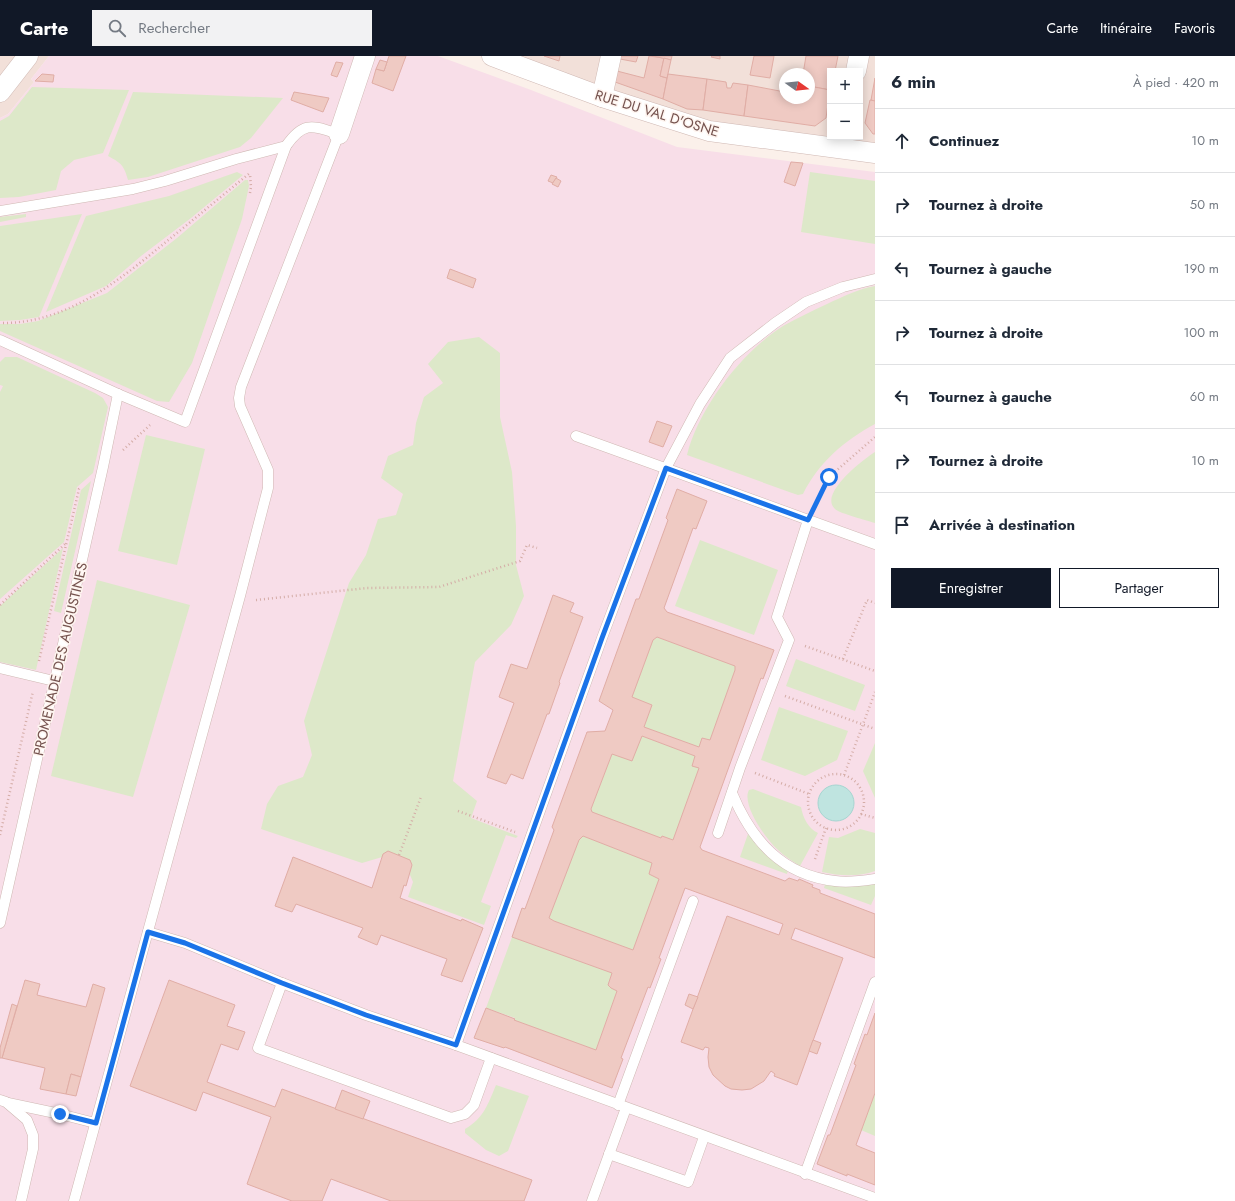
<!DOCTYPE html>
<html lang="fr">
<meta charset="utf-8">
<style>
body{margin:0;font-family:Jost,sans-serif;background:#f2f2f3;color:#1f2937}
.controls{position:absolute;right:12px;top:12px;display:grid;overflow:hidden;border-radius:0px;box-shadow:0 2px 10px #0003}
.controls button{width:36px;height:36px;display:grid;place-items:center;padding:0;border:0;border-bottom:1px solid #e0e1e3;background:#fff;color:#1f2937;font:20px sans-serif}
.compass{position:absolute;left:779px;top:12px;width:36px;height:36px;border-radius:50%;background:#fff;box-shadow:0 2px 10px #0003;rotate:105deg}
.stop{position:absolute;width:12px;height:12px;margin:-9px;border:3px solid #1a73e8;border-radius:50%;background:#fff}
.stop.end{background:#1a73e8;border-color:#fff;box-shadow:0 1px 4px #0008}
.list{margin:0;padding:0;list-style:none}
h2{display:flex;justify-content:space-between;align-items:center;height:52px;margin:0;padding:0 16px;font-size:17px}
h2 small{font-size:13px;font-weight:400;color:#747a83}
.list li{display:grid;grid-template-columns:26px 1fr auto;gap:12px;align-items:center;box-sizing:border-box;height:64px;padding:0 16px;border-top:1px solid #e0e1e3}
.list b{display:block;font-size:15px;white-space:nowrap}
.list em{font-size:13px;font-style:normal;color:#747a83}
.actions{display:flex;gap:8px;padding:12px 16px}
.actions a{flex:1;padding:9px 0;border:1px solid #111827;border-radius:0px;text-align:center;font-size:14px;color:#111827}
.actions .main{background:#111827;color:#fff}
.icon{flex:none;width:22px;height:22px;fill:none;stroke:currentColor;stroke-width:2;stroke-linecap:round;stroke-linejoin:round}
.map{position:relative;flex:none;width:875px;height:1145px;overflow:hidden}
header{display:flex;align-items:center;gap:24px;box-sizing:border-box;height:56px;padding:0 20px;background:#111827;color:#fff}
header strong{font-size:19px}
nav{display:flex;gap:22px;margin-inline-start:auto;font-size:14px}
.search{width:280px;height:36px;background:#f2f2f3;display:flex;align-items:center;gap:10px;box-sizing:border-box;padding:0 14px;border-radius:0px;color:#747a83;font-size:15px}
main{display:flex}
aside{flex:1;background:#fff}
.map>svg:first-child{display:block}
</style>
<header>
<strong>Carte</strong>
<div class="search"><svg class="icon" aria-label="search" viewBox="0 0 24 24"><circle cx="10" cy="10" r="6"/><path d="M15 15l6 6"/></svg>Rechercher</div>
<nav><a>Carte</a><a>Itinéraire</a><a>Favoris</a></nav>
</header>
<main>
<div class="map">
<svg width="875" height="1145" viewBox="0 0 875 1145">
<rect width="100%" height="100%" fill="#fbf0ea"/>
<g fill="#f2e0d9" fill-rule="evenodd">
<polygon points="0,0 49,0 31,23 34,26 8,58 0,62"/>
<path d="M490,0H875V94L707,75ZM830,15H860V81H830ZM785,18H809V42H785Z"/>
</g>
<polygon fill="#f8dee8" points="49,0 438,0 531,34 677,91 875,116 875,1145 0,1145 0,62 8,58 34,26 31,23"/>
<g fill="#dde8c9">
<polygon points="32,31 129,34 103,97 74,104 61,115 56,134 19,141 0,142 0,65 9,60"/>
<path d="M133,36L283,42L251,82L240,91L148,121L128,124C124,109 121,107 108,100Z"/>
<polygon points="237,116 243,119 191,162 141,200 106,230 46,256 86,160 169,140"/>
<polygon points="810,116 875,125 875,188 801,176"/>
<polygon points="245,124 248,124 249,130 242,163 192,307 169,346 157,345 0,275 0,268 20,268 38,265 107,237 177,182"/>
<polygon points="26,158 26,161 0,166 0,161"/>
<polygon points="82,158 52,230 39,261 20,264 0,265 0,170"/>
<path d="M875,230V368C845,384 819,406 803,438L798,439L792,437L687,399C699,351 742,296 783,270C797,262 812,255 827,248C842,241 858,233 875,230Z"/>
<polygon points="479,281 500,297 500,361 512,416 516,470 516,509 524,540 511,569 475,606 453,725 477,745 471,762 518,780 516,782 506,779 481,846 491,850 484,869 408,841 413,826 405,807 389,799 362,807 261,773 267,748 278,730 303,721 312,699 304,665 349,527 366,499 378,463 396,459 403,438 381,422 388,400 413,389 416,367 424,341 443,327 428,308 448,286"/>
<polygon points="5,301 17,301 95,337 103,342 108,351 93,417 77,431 64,486 0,543 0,336 3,330 0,329 0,306"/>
<polygon points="146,379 205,393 177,509 118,495"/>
<path d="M875,396V467C866,464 841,458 835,453C818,438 864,403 875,396Z"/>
<polygon points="91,425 61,557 54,555 81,434"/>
<polygon points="700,484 778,514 754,579 675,550"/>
<polygon points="63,492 36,614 0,606 0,550"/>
<polygon points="97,524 190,549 133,741 51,720"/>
<polygon points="657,581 735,610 735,614 710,684 702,682 699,691 644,671 652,649 632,641 653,584"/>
<polygon points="796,603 865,629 855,655 786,630"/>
<polygon points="779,651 848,675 837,704 805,720 761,704"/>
<polygon points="642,680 695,700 699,712 673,784 662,780 661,782 592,756 591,753 612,698"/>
<polygon points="875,687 875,742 863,715"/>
<path d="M753,733L801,751C803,762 808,772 818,777L800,810C792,805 784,800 777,793C766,783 741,748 749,734Z"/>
<path d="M860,773L875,777V815C859,821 839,820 822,816L829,781L838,782Z"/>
<polygon points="749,775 756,789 788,814 787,818 740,801"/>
<polygon points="583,780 652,807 649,818 659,823 633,894 554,865 549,862 579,784"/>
<polygon points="875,827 875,840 871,849 824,832 825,828"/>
<polygon points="512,881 612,917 608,929 611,932 617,935 596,994 514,964 515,962 486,952"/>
<path d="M496,1029L529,1040L508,1095L499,1100L486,1094L465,1077V1073C484,1062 488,1048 496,1029Z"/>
<polygon points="875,1037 875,1080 861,1074"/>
</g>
<circle fill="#bfe4e0" stroke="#a6d5d1" cx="836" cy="747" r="18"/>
<g fill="#efcac3" stroke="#e0ada5" fill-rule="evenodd">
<polygon points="389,0 406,0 393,35 372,27 376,13 384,15"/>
<polygon points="544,0 560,0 559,5"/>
<polygon points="620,0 638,0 636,6 620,3"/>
<polygon points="649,0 664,2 660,20 667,22 663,43 615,26 617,15 644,22"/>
<polygon points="653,0 672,0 671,4"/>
<polygon points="712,0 720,0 720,3 711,1"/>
<polygon points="754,0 774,0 770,22 750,19"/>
<polygon points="806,0 838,0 835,15 830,15 830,34 809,30 809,18 803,18"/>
<polygon points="664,2 671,4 667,22 660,20"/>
<polygon points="380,4 387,6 384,15 376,13"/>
<polygon points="336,6 343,7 337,21 331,19"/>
<polygon points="42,18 54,19 53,26 35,25"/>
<polygon points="668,18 707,23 703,54 687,53 663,43"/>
<polygon points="875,22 875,45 871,44"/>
<polygon points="707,23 726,26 727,32 731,32 733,27 748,29 744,60 703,54"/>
<polygon points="748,29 785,36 785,42 796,42 795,46 799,46 800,42 809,42 809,30 830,34 826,62 815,70 744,60"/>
<polygon points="294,36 329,42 323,56 291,44"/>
<polygon points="870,44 875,45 875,78 873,78 865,67"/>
<polygon points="791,106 803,107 795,130 784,126"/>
<polygon points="551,119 557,121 553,127 548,125"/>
<polygon points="556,122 561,125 558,131 552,128"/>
<polygon points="450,213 476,223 473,232 447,222"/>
<polygon points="657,365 672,370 663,391 649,386"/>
<path d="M677,433L707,445L696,473L693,472L664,552L667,556L774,594L763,623L761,622L700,791L702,794L785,825L789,822L798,825L799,823L813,829L812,831L820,834V837L875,858V902L795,872L791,883L843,902L797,1029L774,1020L775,1018L771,1015L764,1025L751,1033L742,1034L731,1033L725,1030L713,1019L709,1011L708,1001L709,992L705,991L703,994L681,986L727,860L779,879L783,868L685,832L659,902L661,903L650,932L648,931L621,1002L623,1003L612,1032L505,991L504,992L474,982L486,952L515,963L514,964L596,994L617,935L611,932L608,929L612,917L512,881L522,852L525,853L554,774L552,771L587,676L605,675L613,654L599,645L636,543H639L668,464L666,462ZM657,581L735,610V614L710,684L702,682L699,691L644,671L652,649L632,641L653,584ZM642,680L695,700L692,710L699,712L673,784L662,780L661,782L592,756L591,753L612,698L632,705ZM583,780L652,807L649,818L659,823L633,894L554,865L549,862L579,784Z"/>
<polygon points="553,539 574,547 570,556 583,561 559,626 560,627 549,658 547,658 523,723 511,718 506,728 487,721 514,647 499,641 511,608 527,613"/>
<polygon points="388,795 410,804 412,809 406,830 404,829 400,842 461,865 462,863 483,872 462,926 441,919 447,903 381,879 377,889 358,881 363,872 296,848 292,856 275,850 293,801 372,832 383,798"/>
<polygon points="25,924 40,928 37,939 86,951 93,928 105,932 81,1021 71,1018 66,1038 40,1033 45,1012 2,1002"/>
<polygon points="169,924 235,949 227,970 245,976 238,994 221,988 207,1026 275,1051 282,1033 532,1124 524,1145 391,1145 331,1123 322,1145 292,1145 247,1128 271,1061 203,1036 196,1055 130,1030"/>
<polygon points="689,938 698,941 693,953 685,949"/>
<polygon points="12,948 17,950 2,1002 0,1002 0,992"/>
<polygon points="875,957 875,1037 856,1089 860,1091 875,1097 875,1129 847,1118 847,1120 817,1108 828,1079 830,1079 856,1009 854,1008 865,978 867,979"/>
<polygon points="813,984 821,987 817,998 809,995"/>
<polygon points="71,1018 81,1021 76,1040 66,1038"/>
<polygon points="342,1034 370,1045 363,1063 335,1053"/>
</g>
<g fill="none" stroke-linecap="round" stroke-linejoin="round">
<g stroke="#cfb8b3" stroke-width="11">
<g id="lane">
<polyline points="0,155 133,133 165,125 236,103 286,90"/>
<path d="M0,284L118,338L185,366L286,90C304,64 313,70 339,78L241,331L239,342L240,350L268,414V432L240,540L74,1145"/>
<polyline points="576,380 875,488"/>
<polyline points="0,612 54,625"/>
<path d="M732,737C752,785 782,819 835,825C848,827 862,825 875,823"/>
<polyline points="718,777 740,712 789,584 777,561 808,464"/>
<polyline points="0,867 103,411 118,338"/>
<polyline points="148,876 185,887 282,927 366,959 456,989 875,1142"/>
<polyline points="282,927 258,992 451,1062 465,1058 474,1049 491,1002"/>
<polyline points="456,989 602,582 666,412 700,348 730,302 775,267 806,246 843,231 875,223"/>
<polyline points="0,1044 6,1046 27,1064 33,1079 33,1093 21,1145"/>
<polyline points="8,1047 60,1058 95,1067"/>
<polyline points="618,1049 693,845"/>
<polyline points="609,1098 688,1126 704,1081"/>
<polyline points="805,1118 875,926"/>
<polyline points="592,1145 626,1052"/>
</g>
</g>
<g stroke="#cfb8b3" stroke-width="21">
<g id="street">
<polyline points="492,0 602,41 709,75 875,97"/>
<polyline points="856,15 859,0"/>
<polyline points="0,36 28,0"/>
<polyline points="602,41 611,0"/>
<polyline points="339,78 365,0"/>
</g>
</g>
<g stroke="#d4aca6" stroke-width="2.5" stroke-dasharray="1 3" stroke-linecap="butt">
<polyline points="250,137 251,131 250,118"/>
<path d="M3,267C70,267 123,221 172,181C198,160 224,138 250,117"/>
<polyline points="123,394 150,369"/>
<polyline points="815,450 829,421 875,381"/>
<polyline points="256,544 367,532 439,531 520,505 527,489 537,492"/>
<polyline points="0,549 66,487"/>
<polyline points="805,590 875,615"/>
<polyline points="843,603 867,544 875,547"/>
<polyline points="39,605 79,433 81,431"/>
<polyline points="785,640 875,673"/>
<polyline points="755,717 809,738"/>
<circle cx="836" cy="746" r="28"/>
<polyline points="844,719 875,636"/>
<polyline points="458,755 515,776"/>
<polyline points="861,758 875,762"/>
<polyline points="0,779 33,635"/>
<polyline points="399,799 421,741"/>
<polyline points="815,803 826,772"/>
</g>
<use href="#lane" stroke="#fff" stroke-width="10"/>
<use href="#street" stroke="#fff" stroke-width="20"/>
</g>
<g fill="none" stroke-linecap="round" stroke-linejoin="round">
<polyline stroke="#1a73e8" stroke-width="5" points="60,1058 96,1067 148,876 185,887 282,927 366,959 456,989 602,582 666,412 808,464 829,421"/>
</g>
<g text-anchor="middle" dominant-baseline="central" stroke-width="3" stroke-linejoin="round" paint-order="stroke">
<g font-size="14" fill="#75534f" stroke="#fef5f0">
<text transform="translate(657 57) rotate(17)">RUE DU VAL D'OSNE</text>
<text transform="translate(60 603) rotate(-77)">PROMENADE DES AUGUSTINES</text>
</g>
</g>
</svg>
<div class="controls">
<button>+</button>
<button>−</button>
</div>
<svg class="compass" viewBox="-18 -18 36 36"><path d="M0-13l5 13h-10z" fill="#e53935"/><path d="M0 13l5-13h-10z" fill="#747a83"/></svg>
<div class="stop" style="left:829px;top:421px"></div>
<div class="stop end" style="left:60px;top:1058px"></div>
</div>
<aside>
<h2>6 min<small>À pied · 420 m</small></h2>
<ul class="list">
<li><svg class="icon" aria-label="ahead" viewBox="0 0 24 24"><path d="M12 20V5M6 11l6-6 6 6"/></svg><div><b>Continuez</b></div><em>10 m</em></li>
<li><svg class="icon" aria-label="right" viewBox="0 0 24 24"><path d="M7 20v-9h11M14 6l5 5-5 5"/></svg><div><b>Tournez à droite</b></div><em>50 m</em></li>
<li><svg class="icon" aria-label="left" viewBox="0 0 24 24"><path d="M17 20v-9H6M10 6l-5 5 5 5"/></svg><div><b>Tournez à gauche</b></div><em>190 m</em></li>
<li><svg class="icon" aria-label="right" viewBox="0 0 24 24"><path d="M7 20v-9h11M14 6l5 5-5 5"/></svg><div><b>Tournez à droite</b></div><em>100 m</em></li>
<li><svg class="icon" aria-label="left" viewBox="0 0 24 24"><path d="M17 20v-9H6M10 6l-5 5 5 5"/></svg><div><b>Tournez à gauche</b></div><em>60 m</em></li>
<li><svg class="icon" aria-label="right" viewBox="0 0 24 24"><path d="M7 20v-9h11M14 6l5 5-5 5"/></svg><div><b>Tournez à droite</b></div><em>10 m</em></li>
<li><svg class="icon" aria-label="arrive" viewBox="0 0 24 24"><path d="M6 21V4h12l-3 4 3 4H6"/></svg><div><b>Arrivée à destination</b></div></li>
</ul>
<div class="actions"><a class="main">Enregistrer</a><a>Partager</a></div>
</aside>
</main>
